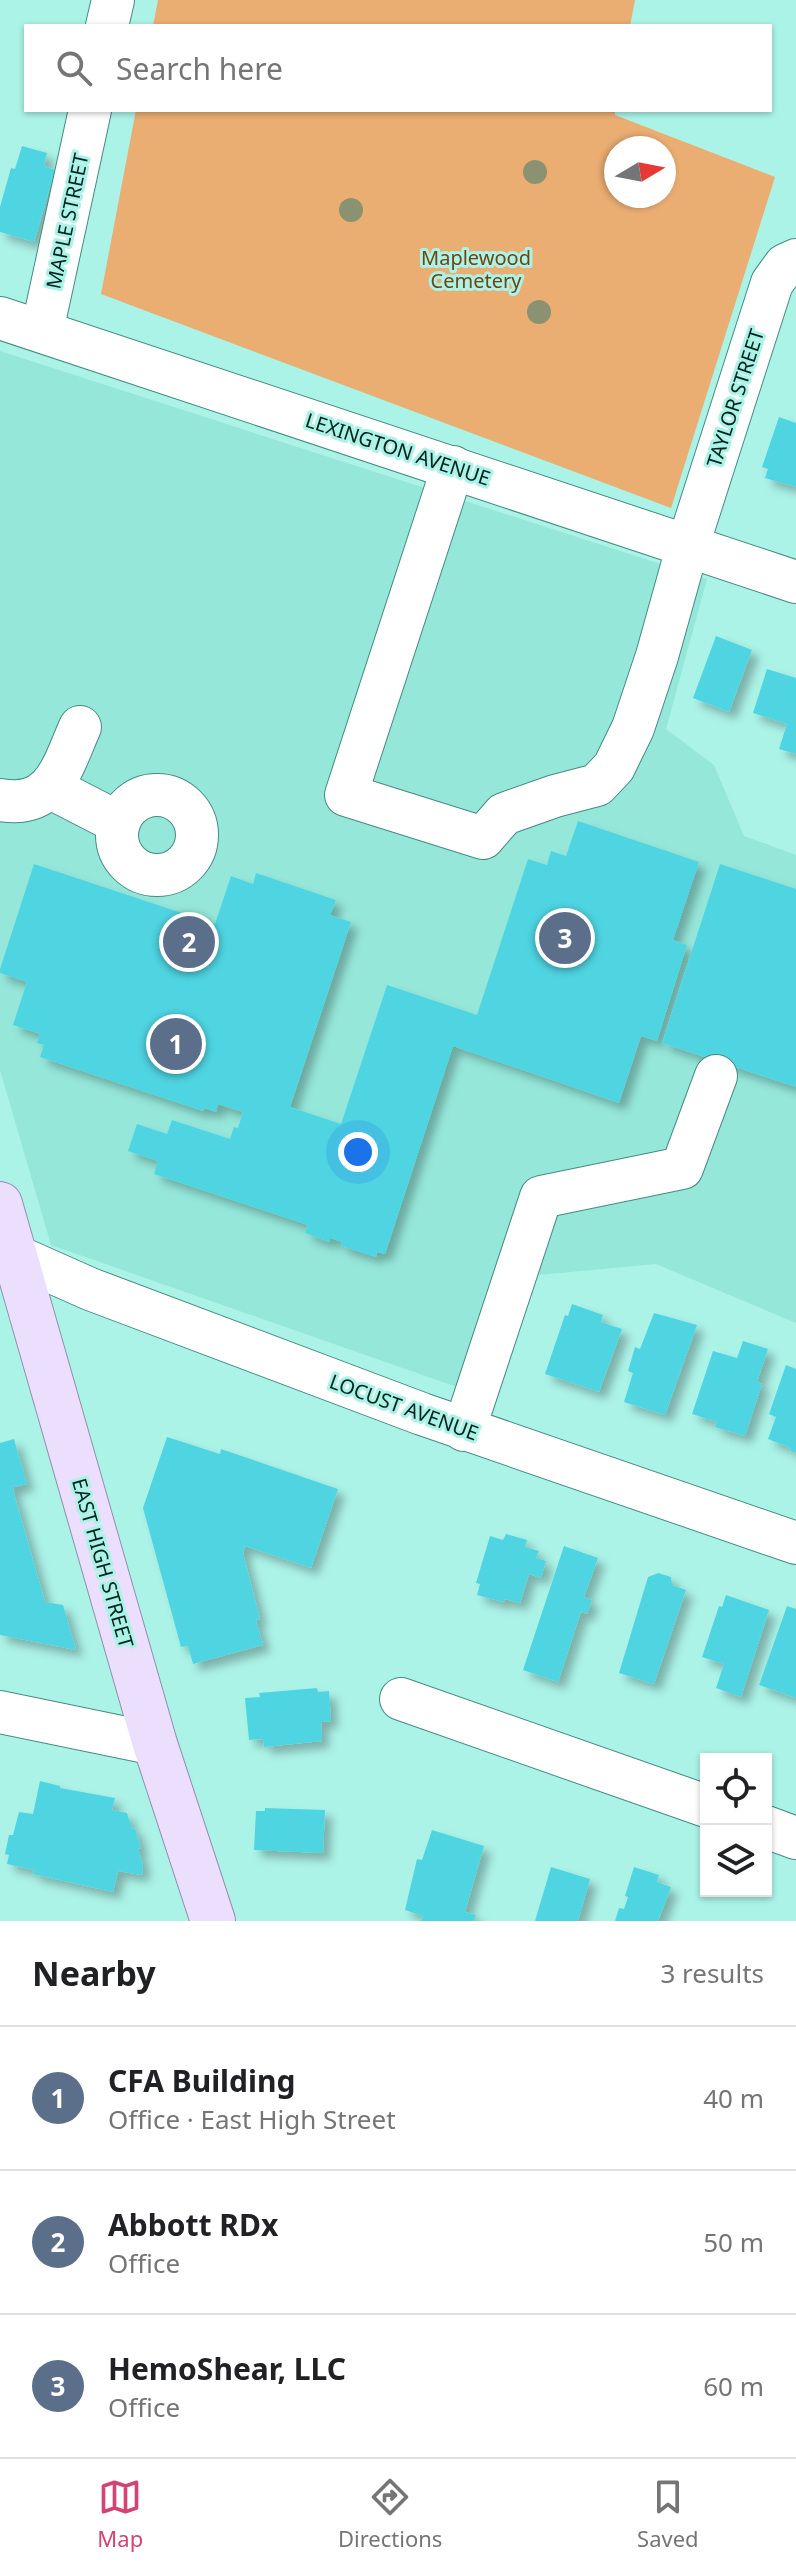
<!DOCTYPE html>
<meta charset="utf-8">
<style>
body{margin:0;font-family:"Noto Sans",sans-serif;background:#f6f6f6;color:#202124}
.controls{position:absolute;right:24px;bottom:24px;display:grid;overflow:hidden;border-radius:0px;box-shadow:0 2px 6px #0004}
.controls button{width:72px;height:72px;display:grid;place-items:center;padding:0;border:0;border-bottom:2px solid #e0e0e0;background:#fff;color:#202124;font:40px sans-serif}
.compass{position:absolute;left:604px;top:136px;width:72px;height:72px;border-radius:50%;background:#fff;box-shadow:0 2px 6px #0004;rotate:80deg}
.you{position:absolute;left:358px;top:1152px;width:28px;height:28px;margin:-20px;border:6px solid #fff;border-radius:50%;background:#1a73e8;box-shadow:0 0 0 12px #1a73e833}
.badge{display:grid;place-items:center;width:52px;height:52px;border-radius:50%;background:#d14473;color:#fff;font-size:26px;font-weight:700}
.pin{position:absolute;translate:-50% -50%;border:4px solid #fff;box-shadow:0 2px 8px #0006}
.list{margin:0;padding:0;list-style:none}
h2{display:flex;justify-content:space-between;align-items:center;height:104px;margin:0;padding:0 32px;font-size:34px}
h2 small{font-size:26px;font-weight:400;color:#757577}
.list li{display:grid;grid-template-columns:52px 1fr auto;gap:24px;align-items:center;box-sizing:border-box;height:144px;padding:0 32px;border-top:2px solid #e0e0e0}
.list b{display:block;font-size:30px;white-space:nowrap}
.list p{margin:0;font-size:26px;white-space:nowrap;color:#757577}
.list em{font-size:26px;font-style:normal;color:#757577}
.icon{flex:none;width:44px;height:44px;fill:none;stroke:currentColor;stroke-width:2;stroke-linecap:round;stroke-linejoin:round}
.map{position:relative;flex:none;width:796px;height:1921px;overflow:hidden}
.search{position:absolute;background:#fff;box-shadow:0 2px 6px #0004;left:24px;right:24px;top:24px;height:88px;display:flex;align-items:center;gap:20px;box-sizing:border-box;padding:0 28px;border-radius:0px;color:#757577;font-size:30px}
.sheet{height:536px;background:#fff}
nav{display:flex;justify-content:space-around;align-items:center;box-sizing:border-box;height:112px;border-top:2px solid #e0e0e0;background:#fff;font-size:22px;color:#757577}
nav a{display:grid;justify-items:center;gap:4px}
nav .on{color:#d14473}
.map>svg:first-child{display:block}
</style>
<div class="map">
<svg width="796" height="1921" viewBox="0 0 796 1921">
<defs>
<filter id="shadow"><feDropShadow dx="7" dy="7" stdDeviation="4" flood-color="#0004"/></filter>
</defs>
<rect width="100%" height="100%" fill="#abf2e7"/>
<polygon fill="#95e7da" points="0,351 707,579 666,729 714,765 744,836 796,855 796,1323 656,1264 538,1275 494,1400 51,1245 0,1070"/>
<g fill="#eaad72" fill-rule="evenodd">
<polygon points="158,0 635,0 630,26 153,26"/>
<path d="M136,110H615V115L775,177L671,508L101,294ZM616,148H664V196H616Z"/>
</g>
<g fill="#50d5e2" filter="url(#shadow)">
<polygon points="22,146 47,153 44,166 55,170 34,242 0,232 0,207 11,168 15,169"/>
<polygon points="779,417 796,423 796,487 765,478 768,469 762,467"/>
<polygon points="716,636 752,650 729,712 693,698"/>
<polygon points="767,669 796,678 796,754 779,749 787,724 753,713"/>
<polygon points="578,821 699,862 673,940 687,945 657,1041 641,1036 619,1103 453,1046 385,1254 377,1252 376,1257 341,1246 342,1242 330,1238 329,1242 305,1233 308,1225 154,1174 158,1161 128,1151 137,1124 167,1134 172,1120 230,1139 234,1127 238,1128 243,1112 218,1104 216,1112 205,1108 203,1111 40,1057 44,1045 37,1043 40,1034 13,1025 27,982 0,973 0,969 34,864 215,924 231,876 253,884 256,873 336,900 330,915 351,922 290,1107 341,1124 387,985 477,1015 528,859 547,865 551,851 566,856"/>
<polygon points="720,864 796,889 796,1087 662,1043"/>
<polygon points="572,1304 603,1315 601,1322 622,1329 599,1392 545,1374 565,1315 568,1316"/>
<polygon points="654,1313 697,1325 665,1415 624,1402 633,1373 628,1371 635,1347 640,1349"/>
<polygon points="743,1341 768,1349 757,1382 762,1384 745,1436 715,1427 717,1422 692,1414 713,1351 737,1358"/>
<polygon points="786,1365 796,1369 796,1453 790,1451 791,1448 768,1439 776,1417 769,1414"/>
<polygon points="167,1437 220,1454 221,1449 338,1489 311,1568 245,1546 243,1553 260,1619 256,1620 263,1645 193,1664 188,1646 181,1647 143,1508"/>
<polygon points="14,1439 27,1484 14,1487 13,1490 45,1602 63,1605 76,1650 0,1635 0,1443"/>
<polygon points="506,1534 527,1540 525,1547 539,1551 536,1558 546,1561 541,1578 529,1574 520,1603 505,1599 503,1602 477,1595 480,1584 476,1583 490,1536 503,1540"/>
<polygon points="564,1546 598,1558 584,1597 592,1600 587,1614 581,1612 558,1682 523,1670"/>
<polygon points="658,1573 671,1577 672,1585 686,1590 654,1684 619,1673 648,1577"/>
<polygon points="726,1595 769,1610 741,1697 716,1688 724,1664 702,1657 719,1606 722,1607"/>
<polygon points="787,1606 796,1609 796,1698 759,1685"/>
<polygon points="317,1688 318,1692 329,1691 331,1721 321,1722 322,1741 264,1747 263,1739 249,1740 245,1698 260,1697 259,1693"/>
<polygon points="40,1781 60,1786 60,1788 115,1798 112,1810 127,1813 132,1829 135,1828 141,1848 138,1849 143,1865 142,1875 118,1871 113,1892 33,1874 34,1870 7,1864 9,1855 5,1854 9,1835 13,1835 19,1812 33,1814"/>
<polygon points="265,1808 325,1810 323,1853 254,1850 256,1811 265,1811"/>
<polygon points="432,1830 484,1846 465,1912 476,1915 474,1921 421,1921 423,1916 405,1910 417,1859 422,1860"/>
<polygon points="551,1867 590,1879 578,1921 535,1921"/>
<polygon points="634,1867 659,1875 657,1882 671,1887 658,1921 615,1921 619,1908 624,1909 628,1897 625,1896"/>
</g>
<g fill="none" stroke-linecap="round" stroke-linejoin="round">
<g stroke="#458b81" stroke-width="44">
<g id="minor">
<polyline points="107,26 113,0"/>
<polyline points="0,318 796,582"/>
<polyline points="42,331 90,110"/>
<polyline points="453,467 346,795 483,838 504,814 555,796 597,785 614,767 633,728 657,656 688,545 772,283 785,265 796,260"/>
<polyline points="51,788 119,823"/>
<circle cx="157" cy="835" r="40"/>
<path d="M0,800C54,809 62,767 80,727"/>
<polyline points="0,1249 90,1289 422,1414 796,1543"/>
<polyline points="464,1430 541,1197 682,1168 716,1076"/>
<polyline points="401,1699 706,1806"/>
<polyline points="0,1712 155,1744"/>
<polyline points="766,1827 796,1838"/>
</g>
</g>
<g stroke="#9290ae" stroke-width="46">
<polyline id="major" points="0,1204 155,1744 213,1921"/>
</g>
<use href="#minor" stroke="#fff" stroke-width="42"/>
<use href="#major" stroke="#ebdffd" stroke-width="44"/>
</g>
<g fill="#8b9272">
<circle cx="535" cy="172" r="12"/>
<circle cx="351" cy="210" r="12"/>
<circle cx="539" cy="312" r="12"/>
</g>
<g text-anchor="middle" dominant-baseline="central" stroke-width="6" stroke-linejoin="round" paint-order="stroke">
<g font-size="20" fill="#04231f" stroke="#abf2e7">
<text transform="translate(67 221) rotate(-78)">MAPLE STREET</text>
<text transform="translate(735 398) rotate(-72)">TAYLOR STREET</text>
<text transform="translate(398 449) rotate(18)">LEXINGTON AVENUE</text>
<text transform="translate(404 1407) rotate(20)">LOCUST AVENUE</text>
<text transform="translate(103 1563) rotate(74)">EAST HIGH STREET</text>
</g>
<g font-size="20" fill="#714412" stroke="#abf2e7">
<text x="476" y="257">Maplewood<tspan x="476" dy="23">Cemetery</tspan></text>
</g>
</g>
</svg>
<div class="controls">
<button><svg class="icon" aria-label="locate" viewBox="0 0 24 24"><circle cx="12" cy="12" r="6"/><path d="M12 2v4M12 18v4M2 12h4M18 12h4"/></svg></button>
<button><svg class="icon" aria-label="layers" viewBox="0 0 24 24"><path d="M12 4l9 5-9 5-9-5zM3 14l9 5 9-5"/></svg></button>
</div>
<svg class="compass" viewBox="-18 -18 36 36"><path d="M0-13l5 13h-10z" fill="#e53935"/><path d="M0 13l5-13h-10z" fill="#757577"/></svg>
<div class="you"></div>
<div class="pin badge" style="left:176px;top:1044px;background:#5c6f8a">1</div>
<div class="pin badge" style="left:189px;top:942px;background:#5c6f8a">2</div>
<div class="pin badge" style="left:565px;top:938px;background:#5c6f8a">3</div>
<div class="search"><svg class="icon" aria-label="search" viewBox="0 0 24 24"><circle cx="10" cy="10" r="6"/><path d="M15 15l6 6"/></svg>Search here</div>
</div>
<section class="sheet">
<h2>Nearby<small>3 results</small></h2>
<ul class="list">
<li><span class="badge" style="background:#5c6f8a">1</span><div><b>CFA Building</b><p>Office · East High Street</p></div><em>40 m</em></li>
<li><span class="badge" style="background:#5c6f8a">2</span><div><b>Abbott RDx</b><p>Office</p></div><em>50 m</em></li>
<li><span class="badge" style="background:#5c6f8a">3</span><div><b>HemoShear, LLC</b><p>Office</p></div><em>60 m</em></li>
</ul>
</section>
<nav>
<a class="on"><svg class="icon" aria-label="map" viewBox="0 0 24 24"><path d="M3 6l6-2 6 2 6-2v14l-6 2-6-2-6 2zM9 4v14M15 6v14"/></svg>Map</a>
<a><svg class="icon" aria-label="directions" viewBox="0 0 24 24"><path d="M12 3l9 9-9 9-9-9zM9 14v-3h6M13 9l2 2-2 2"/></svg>Directions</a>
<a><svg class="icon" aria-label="saved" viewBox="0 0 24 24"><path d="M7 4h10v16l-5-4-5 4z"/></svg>Saved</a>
</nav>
